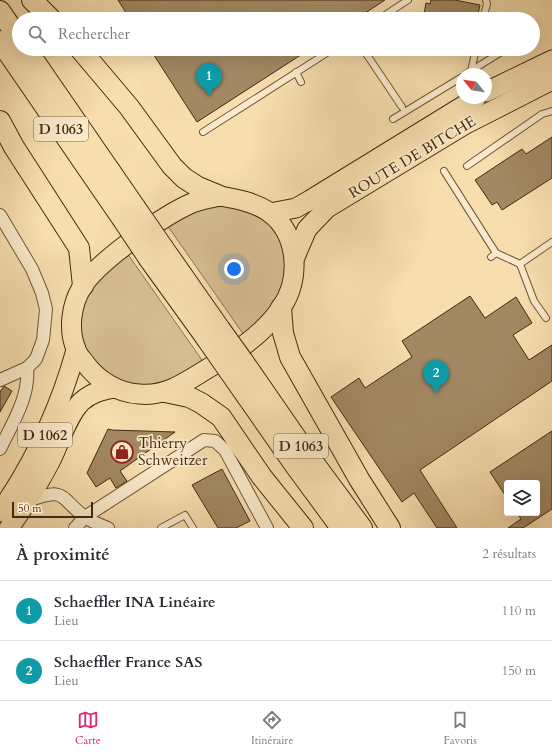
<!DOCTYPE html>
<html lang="fr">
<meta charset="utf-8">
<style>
body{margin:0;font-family:Cardo,serif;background:#f2f2f3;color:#2b2b33}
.controls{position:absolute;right:12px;bottom:12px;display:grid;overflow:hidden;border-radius:4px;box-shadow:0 4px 16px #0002}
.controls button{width:36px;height:36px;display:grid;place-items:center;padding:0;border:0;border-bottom:1px solid #e1e1e2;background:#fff;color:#2b2b33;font:20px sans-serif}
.compass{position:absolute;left:456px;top:68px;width:36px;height:36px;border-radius:50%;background:#fff;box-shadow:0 4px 16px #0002;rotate:300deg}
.scale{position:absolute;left:12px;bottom:10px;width:81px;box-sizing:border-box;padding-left:4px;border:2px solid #442a11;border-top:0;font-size:11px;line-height:14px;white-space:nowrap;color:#442a11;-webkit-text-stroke:3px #faeacb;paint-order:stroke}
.you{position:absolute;left:234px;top:269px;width:14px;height:14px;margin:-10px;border:3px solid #fff;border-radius:50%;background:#1a73e8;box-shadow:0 0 0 6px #1a73e833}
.badge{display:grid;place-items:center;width:26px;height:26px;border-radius:50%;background:#db2777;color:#fff;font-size:13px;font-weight:700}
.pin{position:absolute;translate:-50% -33px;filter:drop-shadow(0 1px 2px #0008)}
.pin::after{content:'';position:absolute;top:21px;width:14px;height:12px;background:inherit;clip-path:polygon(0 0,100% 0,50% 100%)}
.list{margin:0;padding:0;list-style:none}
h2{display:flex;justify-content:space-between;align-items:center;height:52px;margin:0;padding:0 16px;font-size:17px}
h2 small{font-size:13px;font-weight:400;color:#7c7c81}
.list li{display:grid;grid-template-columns:26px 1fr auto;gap:12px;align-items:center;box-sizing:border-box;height:60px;padding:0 16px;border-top:1px solid #e1e1e2}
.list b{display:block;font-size:15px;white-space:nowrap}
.list p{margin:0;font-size:13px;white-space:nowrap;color:#7c7c81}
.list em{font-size:13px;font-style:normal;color:#7c7c81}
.icon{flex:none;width:22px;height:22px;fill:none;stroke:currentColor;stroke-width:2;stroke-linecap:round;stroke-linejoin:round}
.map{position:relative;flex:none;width:552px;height:528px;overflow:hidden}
.search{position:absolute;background:#fff;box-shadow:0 4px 16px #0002;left:12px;right:12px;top:12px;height:44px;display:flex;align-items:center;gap:10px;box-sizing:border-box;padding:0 14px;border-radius:22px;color:#7c7c81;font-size:15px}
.sheet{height:172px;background:#fff}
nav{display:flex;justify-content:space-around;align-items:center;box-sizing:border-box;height:56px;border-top:1px solid #e1e1e2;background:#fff;font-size:11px;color:#7c7c81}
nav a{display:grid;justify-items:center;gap:2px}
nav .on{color:#db2777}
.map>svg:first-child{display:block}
</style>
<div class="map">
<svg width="552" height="528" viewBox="0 0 552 528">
<rect width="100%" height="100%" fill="#f8deaf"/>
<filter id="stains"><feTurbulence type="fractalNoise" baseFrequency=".005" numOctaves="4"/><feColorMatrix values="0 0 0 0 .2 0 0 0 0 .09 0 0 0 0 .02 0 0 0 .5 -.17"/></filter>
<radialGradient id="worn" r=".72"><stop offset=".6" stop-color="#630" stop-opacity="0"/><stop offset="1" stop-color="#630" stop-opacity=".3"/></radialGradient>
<g fill="#d9bf94" stroke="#8e7452">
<polygon points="218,205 237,206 267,221 278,236 285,253 285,284 268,314 244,335 167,225 196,209"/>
<polygon points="127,253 204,363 180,377 149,388 127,386 94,367 79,334 80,312 88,290"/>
</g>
<g fill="#a28863" stroke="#442a11">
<polygon points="118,0 385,0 356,19 130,19"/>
<polygon points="431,0 455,0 480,5 477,19 427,19 428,15 424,14 426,3 430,4"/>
<polygon points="150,49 310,49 197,122"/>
<polygon points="552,137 552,178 502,210 497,202 492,205 475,180 522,149 526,154"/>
<polygon points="470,296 485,318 516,297 532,323 513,335 529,360 552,345 552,381 420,470 457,528 437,528 414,493 402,502 331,397 359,378 365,388 412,357 402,341"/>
<polygon points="4,386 12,391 0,412 0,392"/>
<polygon points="108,429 112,430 175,432 120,471 127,481 116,488 110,478 96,487 87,473"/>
<polygon points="552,431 552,509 523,528 508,528 521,519 517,513 537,513 537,483 507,483 507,498 490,472"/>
<polygon points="222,469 250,521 236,528 218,528 192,485"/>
</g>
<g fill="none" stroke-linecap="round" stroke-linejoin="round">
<g stroke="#715738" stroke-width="8">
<g id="service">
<polyline points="379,19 408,0"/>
<polyline points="483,19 487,4 486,0"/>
<polyline points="363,49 402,107"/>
<polyline points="471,71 476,49"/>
<polyline points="296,72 301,82"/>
<polyline points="466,74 506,49"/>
<polyline points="393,119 462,77"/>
<polyline points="203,132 333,49"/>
<polyline points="467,166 542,114 552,111"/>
<polyline points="444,171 496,253"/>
<polyline points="491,257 496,253 520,264"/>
<polyline points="546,318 534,301 520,264 552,242"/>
<polyline points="161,528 185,515 193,528"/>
</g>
</g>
<g stroke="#715738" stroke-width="14">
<g id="minor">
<polyline points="0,215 32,269 42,293 46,309 43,340 36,359 27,368 0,380"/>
<path d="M0,449C12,424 30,396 27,368"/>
<path d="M28,501C67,486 59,498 85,517C92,522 100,525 108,528"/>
<polyline points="75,528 85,517 204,440 215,441 225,450 267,528"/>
</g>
</g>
<g stroke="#442a11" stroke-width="21">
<g id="primary">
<polyline points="486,92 552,60"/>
<path d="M220,196C237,199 254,202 269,212C299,234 301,280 281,308C263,335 234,353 207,369C186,382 165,397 139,394C118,393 97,380 85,363C82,359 77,354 76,349C68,330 71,305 82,287C97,262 164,215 192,203C201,200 210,198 220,196Z"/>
<polyline points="270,213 296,208 310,200 476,98"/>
<polyline points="295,257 307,229 327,208 464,125 552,80"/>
<path d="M0,512C34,463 60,408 76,350"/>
<path d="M9,528C24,507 38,485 50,462C59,445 67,416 81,402C91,393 101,390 114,388"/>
</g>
</g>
<g stroke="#442a11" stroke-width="22">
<g id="trunk">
<polyline points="32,0 51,19"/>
<polyline points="0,11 19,39"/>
<polyline points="0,41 121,217"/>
<polyline points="26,49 135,207"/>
<polyline points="80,49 129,107 172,166 184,178 198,187 220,196"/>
<polyline points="0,121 14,147 79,248 83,286"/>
<polyline points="164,249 220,329"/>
<polyline points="149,259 206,338"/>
<polyline points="281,308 283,333 290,357 359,479 390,528"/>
<polyline points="243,361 308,455 362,528"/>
<polyline points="229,371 294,464 341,528"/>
<polyline points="165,392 189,397 201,403 221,417 262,477 303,528"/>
</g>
</g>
<use href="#service" stroke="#faeacb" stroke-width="6"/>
<use href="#minor" stroke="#faeacb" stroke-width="12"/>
<use href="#primary" stroke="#f8deaf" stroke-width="19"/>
<use href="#trunk" stroke="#f8deaf" stroke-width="20"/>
<g stroke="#442a11" stroke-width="22" stroke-linecap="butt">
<g id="trunk-bridge">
<polyline points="135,207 164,249"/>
<polyline points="121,217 149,259"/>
<polyline points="220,329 243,361"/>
<polyline points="206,338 229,371"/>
</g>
</g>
<use href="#trunk-bridge" stroke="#f8deaf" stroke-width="20"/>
</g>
<defs>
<g id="shop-ring" transform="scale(1.15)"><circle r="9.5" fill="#faeacb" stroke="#8f2418" stroke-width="1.5"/><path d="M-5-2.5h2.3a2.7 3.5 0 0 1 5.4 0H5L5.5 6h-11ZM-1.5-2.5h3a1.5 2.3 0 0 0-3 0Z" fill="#8f2418"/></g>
</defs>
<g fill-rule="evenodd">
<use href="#shop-ring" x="122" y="452"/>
</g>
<g text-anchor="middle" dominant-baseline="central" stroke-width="3.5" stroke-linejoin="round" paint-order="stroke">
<g fill="#faeacb" stroke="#7b6449" stroke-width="1">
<rect x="34" y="117" width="54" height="24" rx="3"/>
<rect x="18" y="423" width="54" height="24" rx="3"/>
<rect x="274" y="434" width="54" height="24" rx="3"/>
</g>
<g font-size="14" font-weight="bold" fill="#442a11">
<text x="61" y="129">D 1063</text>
<text x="45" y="435">D 1062</text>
<text x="301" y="446">D 1063</text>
</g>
<g font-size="15" fill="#442a11" stroke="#faeacb">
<text transform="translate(412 157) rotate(-31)">ROUTE DE BITCHE</text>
</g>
<g font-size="15" fill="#442a11" stroke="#faeacb" text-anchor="start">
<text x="138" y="443">Thierry<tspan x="138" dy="17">Schweitzer</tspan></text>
</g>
</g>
<rect width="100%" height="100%" filter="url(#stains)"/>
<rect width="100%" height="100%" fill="url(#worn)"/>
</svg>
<div class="controls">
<button><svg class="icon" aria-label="layers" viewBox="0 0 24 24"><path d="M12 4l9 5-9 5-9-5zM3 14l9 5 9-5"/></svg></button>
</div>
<svg class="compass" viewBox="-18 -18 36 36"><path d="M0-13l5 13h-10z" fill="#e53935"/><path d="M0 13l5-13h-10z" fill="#7c7c81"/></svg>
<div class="scale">50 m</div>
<div class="you"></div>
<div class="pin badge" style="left:209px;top:96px;background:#0f9aa8">1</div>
<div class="pin badge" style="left:436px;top:393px;background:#0f9aa8">2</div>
<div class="search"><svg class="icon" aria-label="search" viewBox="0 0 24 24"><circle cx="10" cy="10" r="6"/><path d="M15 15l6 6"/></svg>Rechercher</div>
</div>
<section class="sheet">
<h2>À proximité<small>2 résultats</small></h2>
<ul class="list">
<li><span class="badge" style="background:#0f9aa8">1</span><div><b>Schaeffler INA Linéaire</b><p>Lieu</p></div><em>110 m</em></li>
<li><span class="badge" style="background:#0f9aa8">2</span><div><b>Schaeffler France SAS</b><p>Lieu</p></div><em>150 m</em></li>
</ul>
</section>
<nav>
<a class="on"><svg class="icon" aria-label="map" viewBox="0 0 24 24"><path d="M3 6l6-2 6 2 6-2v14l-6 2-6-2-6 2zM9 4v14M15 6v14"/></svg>Carte</a>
<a><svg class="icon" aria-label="directions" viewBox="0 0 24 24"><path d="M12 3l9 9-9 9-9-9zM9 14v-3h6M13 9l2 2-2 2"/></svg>Itinéraire</a>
<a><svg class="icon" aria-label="saved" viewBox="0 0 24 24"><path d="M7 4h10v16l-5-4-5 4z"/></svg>Favoris</a>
</nav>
